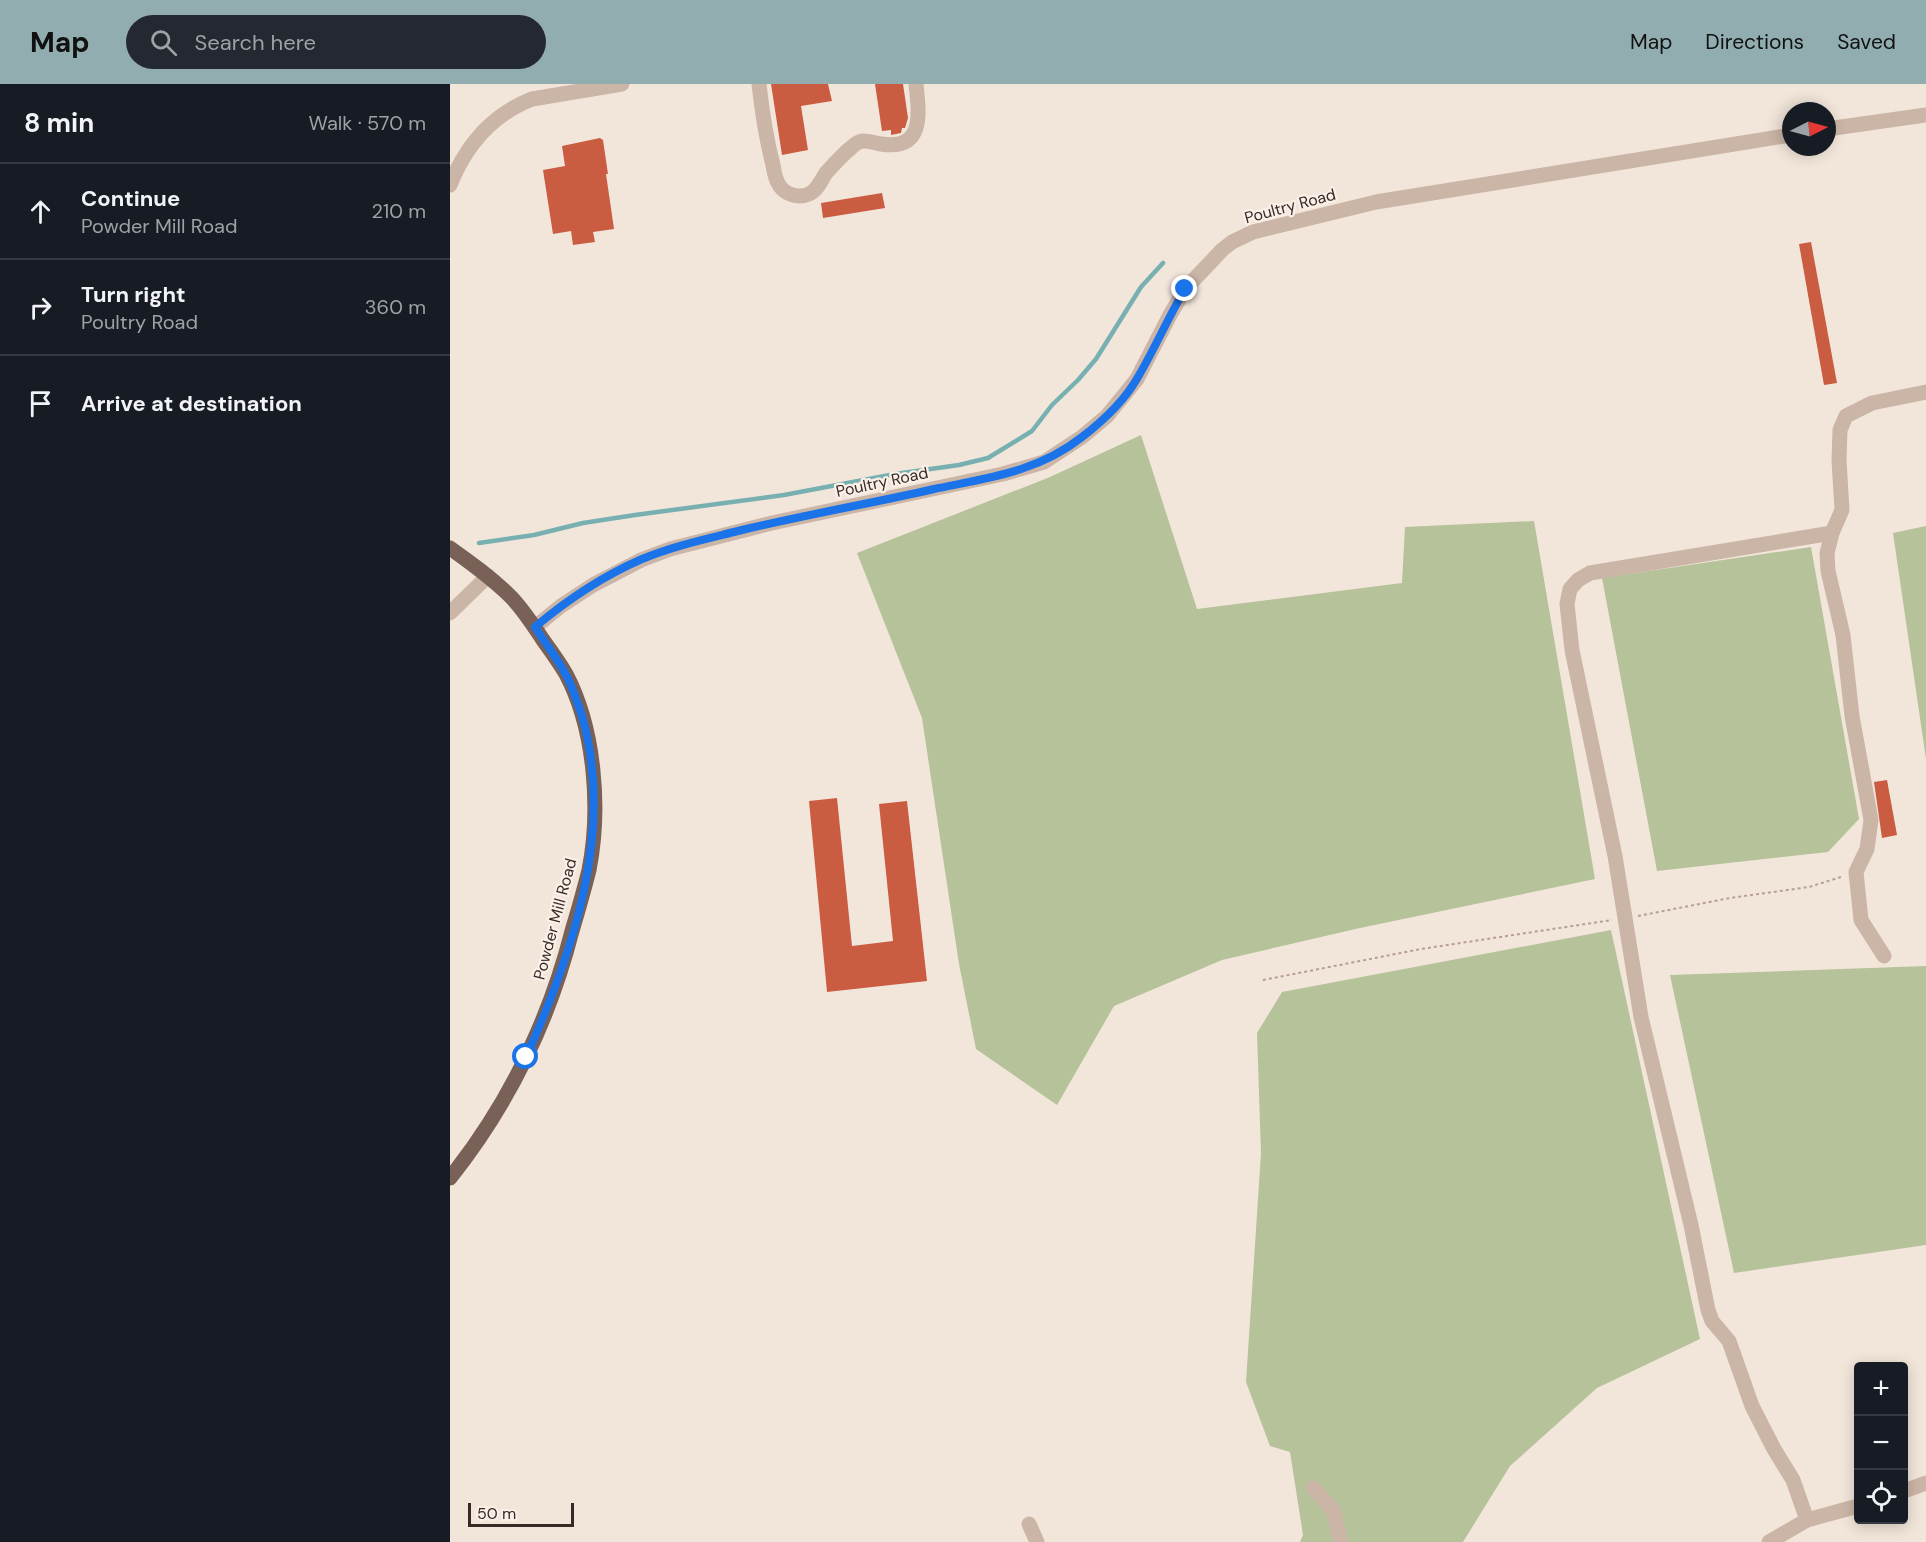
<!DOCTYPE html>
<meta charset="utf-8">
<style>
body{margin:0;font-family:"DM Sans",sans-serif;background:#242831;color:#f1f3f6}
.controls{position:absolute;right:18px;bottom:18px;display:grid;overflow:hidden;border-radius:6px;box-shadow:0 3px 15px #0003}
.controls button{width:54px;height:54px;display:grid;place-items:center;padding:0;border:0;border-bottom:2px solid #363941;background:#171b24;color:#f1f3f6;font:30px sans-serif}
.compass{position:absolute;left:1332px;top:18px;width:54px;height:54px;border-radius:50%;background:#171b24;box-shadow:0 3px 15px #0003;rotate:84deg}
.scale{position:absolute;left:18px;bottom:15px;width:106px;box-sizing:border-box;padding-left:6px;border:3px solid #372b27;border-top:0;font-size:16px;line-height:21px;white-space:nowrap;color:#372b27;-webkit-text-stroke:4px #faf0e7;paint-order:stroke}
.stop{position:absolute;width:18px;height:18px;margin:-14px;border:4px solid #1a73e8;border-radius:50%;background:#fff}
.stop.end{background:#1a73e8;border-color:#fff;box-shadow:0 2px 6px #0008}
.list{margin:0;padding:0;list-style:none}
h2{display:flex;justify-content:space-between;align-items:center;height:78px;margin:0;padding:0 24px;font-size:26px}
h2 small{font-size:20px;font-weight:400;color:#9ea1a6}
.list li{display:grid;grid-template-columns:39px 1fr auto;gap:18px;align-items:center;box-sizing:border-box;height:96px;padding:0 24px;border-top:2px solid #363941}
.list b{display:block;font-size:22px;white-space:nowrap}
.list p{margin:0;font-size:20px;white-space:nowrap;color:#9ea1a6}
.list em{font-size:20px;font-style:normal;color:#9ea1a6}
.icon{flex:none;width:33px;height:33px;fill:none;stroke:currentColor;stroke-width:2;stroke-linecap:round;stroke-linejoin:round}
.map{position:relative;flex:none;width:1476px;height:1458px;overflow:hidden}
header{display:flex;align-items:center;gap:36px;box-sizing:border-box;height:84px;padding:0 30px;background:#91adb0;color:#111}
header strong{font-size:28px}
nav{display:flex;gap:33px;margin-inline-start:auto;font-size:21px}
.search{width:420px;height:54px;background:#242831;display:flex;align-items:center;gap:15px;box-sizing:border-box;padding:0 21px;border-radius:33px;color:#9ea1a6;font-size:22px}
main{display:flex}
aside{flex:1;background:#171b24}
.map>svg:first-child{display:block}
</style>
<header>
<strong>Map</strong>
<div class="search"><svg class="icon" aria-label="search" viewBox="0 0 24 24"><circle cx="10" cy="10" r="6"/><path d="M15 15l6 6"/></svg>Search here</div>
<nav><a>Map</a><a>Directions</a><a>Saved</a></nav>
</header>
<main>
<aside>
<h2>8 min<small>Walk · 570 m</small></h2>
<ul class="list">
<li><svg class="icon" aria-label="ahead" viewBox="0 0 24 24"><path d="M12 20V5M6 11l6-6 6 6"/></svg><div><b>Continue</b><p>Powder Mill Road</p></div><em>210 m</em></li>
<li><svg class="icon" aria-label="right" viewBox="0 0 24 24"><path d="M7 20v-9h11M14 6l5 5-5 5"/></svg><div><b>Turn right</b><p>Poultry Road</p></div><em>360 m</em></li>
<li><svg class="icon" aria-label="arrive" viewBox="0 0 24 24"><path d="M6 21V4h12l-3 4 3 4H6"/></svg><div><b>Arrive at destination</b></div></li>
</ul>
</aside>
<div class="map">
<svg width="1476" height="1458" viewBox="0 0 1476 1458">
<rect width="100%" height="100%" fill="#f2e6da"/>
<g fill="#b6c29a">
<polygon points="691,351 747,525 952,499 955,443 1084,437 1145,795 910,844 772,876 664,922 607,1021 526,965 509,880 472,634 407,469 600,393"/>
<polygon points="1476,442 1476,675 1443,449"/>
<polygon points="1361,463 1409,735 1378,768 1207,787 1152,494"/>
<polygon points="1161,846 1250,1255 1147,1304 1060,1382 1013,1458 850,1458 853,1451 840,1368 820,1362 796,1298 811,1069 807,949 832,908"/>
<polygon points="1476,882 1476,1161 1284,1189 1220,891"/>
</g>
<g fill="none" stroke-linecap="round" stroke-linejoin="round">
<polyline stroke="#78b0b1" stroke-width="4.5" points="29,459 84,451 133,439 185,431 334,411 445,390 509,381 538,374 582,347 602,321 628,296 646,275 691,203 713,179"/>
</g>
<g fill="#ca5c41">
<polygon points="321,0 378,0 382,17 351,22 358,66 332,71"/>
<polygon points="425,0 453,0 458,34 455,44 452,44 451,49 441,51 441,46 432,47"/>
<polygon points="150,54 153,56 158,90 156,90 164,145 143,148 145,158 123,161 121,147 103,150 93,86 115,82 112,62"/>
<polygon points="432,109 435,124 373,134 371,119"/>
<polygon points="1361,158 1387,299 1374,301 1349,160"/>
<polygon points="1437,696 1447,751 1432,754 1424,698"/>
<polygon points="387,714 402,862 443,857 429,720 457,717 477,897 377,908 359,717"/>
</g>
<g fill="none" stroke-linecap="round" stroke-linejoin="round">
<g stroke="#b79f90" stroke-width="2" stroke-dasharray="3 3" stroke-linecap="butt">
<polyline points="1188,832 1280,814 1359,803 1391,793"/>
<polyline points="813,896 971,865 1162,836"/>
</g>
<g stroke="#cbb5a6" stroke-width="15">
<path d="M309,0C312,28 316,54 323,81C324,87 325,94 328,99C333,110 348,115 359,110C368,106 371,96 376,89C384,80 393,70 402,63C412,53 419,58 431,60C475,67 469,29 466,0"/>
<polyline points="1377,45 1476,31"/>
<path d="M0,101C16,61 41,31 82,15L172,0"/>
<polyline points="0,529 38,492"/>
<polyline points="85,543 111,522 143,501 191,476 220,465 322,439 553,390 594,378 632,353 657,332 687,295 720,231 735,205 772,166 782,158 803,148 926,118 1341,51"/>
<polyline points="1434,872 1411,836 1406,788 1417,765 1421,736 1402,632 1393,551 1378,487 1377,469 1382,449 1392,426 1389,376 1390,346 1396,332 1422,319 1476,308"/>
<polyline points="863,1404 883,1426 891,1458"/>
<polyline points="1454,1407 1476,1399"/>
<polyline points="1357,1436 1343,1396 1324,1365 1302,1322 1279,1257 1262,1237 1258,1226 1241,1141 1191,933 1165,772 1122,566 1117,520 1120,505 1128,496 1140,489 1382,449"/>
<polyline points="579,1440 587,1458"/>
<polyline points="1319,1458 1357,1436 1408,1422"/>
</g>
<path stroke="#796157" stroke-width="15" d="M0,464C21,479 42,494 60,512C73,525 83,541 93,556C101,567 109,578 116,590C145,645 151,725 139,786C134,806 128,827 122,847C99,937 58,1021 0,1094"/>
</g>
<g fill="none" stroke-linecap="round" stroke-linejoin="round">
<path stroke="#1a73e8" stroke-width="8" d="M76,973C123,869 165,746 132,632C127,618 123,603 115,589C107,574 95,559 85,543C117,516 153,492 192,475C223,462 256,455 288,447C353,431 419,420 484,405C537,394 588,388 632,353C653,337 675,316 688,293C705,264 718,234 735,205"/>
</g>
<g text-anchor="middle" dominant-baseline="central" stroke-width="4.5" stroke-linejoin="round" paint-order="stroke">
<g font-size="16" fill="#372b27" stroke="#faf0e7">
<text transform="translate(840 122) rotate(-15)">Poultry Road</text>
<text transform="translate(432 398) rotate(-12)">Poultry Road</text>
<text transform="translate(105 835) rotate(-75)">Powder Mill Road</text>
</g>
</g>
</svg>
<div class="controls">
<button>+</button>
<button>−</button>
<button><svg class="icon" aria-label="locate" viewBox="0 0 24 24"><circle cx="12" cy="12" r="6"/><path d="M12 2v4M12 18v4M2 12h4M18 12h4"/></svg></button>
</div>
<svg class="compass" viewBox="-18 -18 36 36"><path d="M0-13l5 13h-10z" fill="#e53935"/><path d="M0 13l5-13h-10z" fill="#9ea1a6"/></svg>
<div class="scale">50 m</div>
<div class="stop" style="left:76px;top:973px"></div>
<div class="stop end" style="left:735px;top:205px"></div>
</div>
</main>
